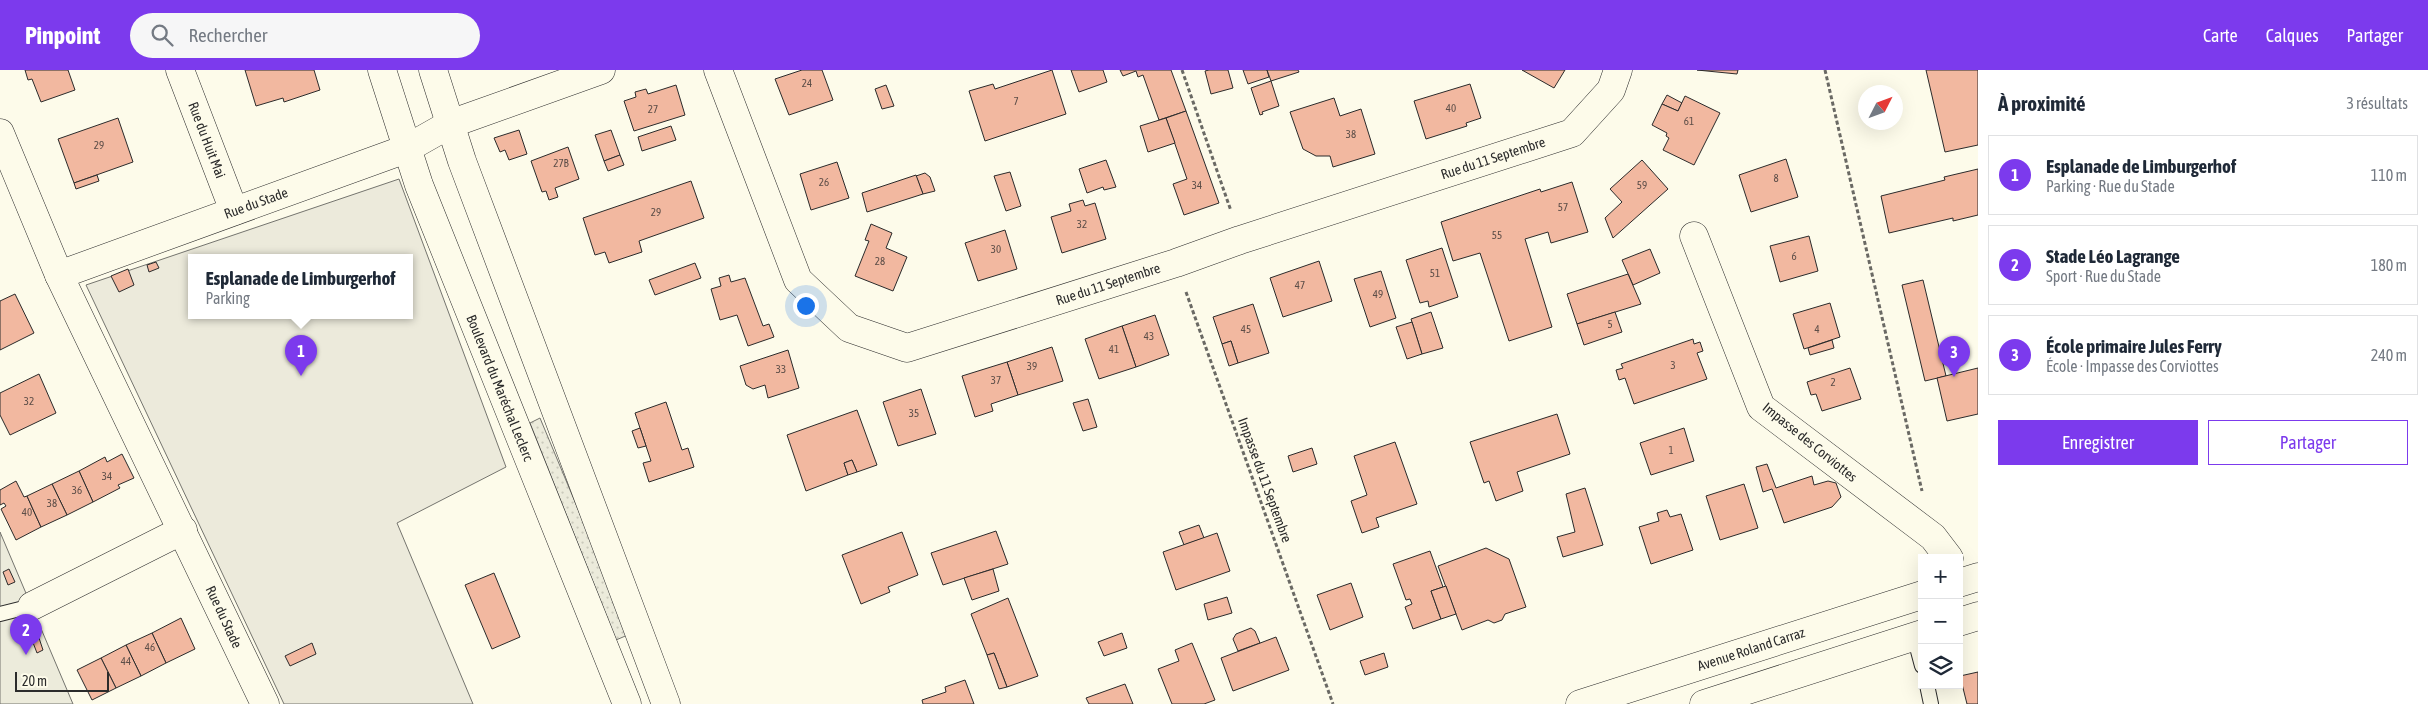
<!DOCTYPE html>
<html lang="fr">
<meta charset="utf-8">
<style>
body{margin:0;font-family:"Asap Condensed",sans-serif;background:#f6f6f7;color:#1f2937}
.controls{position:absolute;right:15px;bottom:15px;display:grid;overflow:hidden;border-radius:0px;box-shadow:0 5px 20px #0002}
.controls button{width:45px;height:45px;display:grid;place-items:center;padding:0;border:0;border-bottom:1px solid #e0e1e3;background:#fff;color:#1f2937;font:25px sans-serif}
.compass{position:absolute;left:1858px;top:15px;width:45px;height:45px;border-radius:50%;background:#fff;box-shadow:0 5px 20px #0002;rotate:48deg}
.scale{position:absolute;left:15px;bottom:12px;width:94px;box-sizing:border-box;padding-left:5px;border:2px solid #2b2b2b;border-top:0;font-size:14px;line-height:18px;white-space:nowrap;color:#2b2b2b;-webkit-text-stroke:4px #fdfbea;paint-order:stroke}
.you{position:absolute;left:805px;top:235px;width:18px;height:18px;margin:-12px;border:4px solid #fff;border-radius:50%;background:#1a73e8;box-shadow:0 0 0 8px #1a73e833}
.badge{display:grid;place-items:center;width:32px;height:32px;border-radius:50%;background:#7c3aed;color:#fff;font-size:16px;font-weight:700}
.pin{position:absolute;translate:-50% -41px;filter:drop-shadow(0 1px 2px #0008)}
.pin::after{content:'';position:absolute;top:26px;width:18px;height:15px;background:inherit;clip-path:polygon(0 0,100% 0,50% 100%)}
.popup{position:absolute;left:188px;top:184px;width:225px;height:65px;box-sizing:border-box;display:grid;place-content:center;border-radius:0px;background:#fff;filter:drop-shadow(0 1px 4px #0005);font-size:16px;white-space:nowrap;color:#747a83}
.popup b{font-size:19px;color:#1f2937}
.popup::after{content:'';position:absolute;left:50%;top:100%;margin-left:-10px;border:10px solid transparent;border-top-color:#fff}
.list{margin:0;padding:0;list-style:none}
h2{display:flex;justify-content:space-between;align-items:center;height:65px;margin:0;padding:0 20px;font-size:21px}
h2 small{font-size:16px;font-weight:400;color:#747a83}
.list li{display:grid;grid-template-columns:32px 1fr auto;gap:15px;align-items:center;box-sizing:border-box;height:80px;margin:0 10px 10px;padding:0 10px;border:1px solid #e0e1e3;border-radius:0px}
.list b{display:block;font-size:19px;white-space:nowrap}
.list p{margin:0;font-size:16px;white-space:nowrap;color:#747a83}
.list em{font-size:16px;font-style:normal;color:#747a83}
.actions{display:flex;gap:10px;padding:15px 20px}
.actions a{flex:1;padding:11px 0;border:1px solid #7c3aed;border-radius:0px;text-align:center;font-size:18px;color:#7c3aed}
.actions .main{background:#7c3aed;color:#fff}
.icon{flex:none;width:28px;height:28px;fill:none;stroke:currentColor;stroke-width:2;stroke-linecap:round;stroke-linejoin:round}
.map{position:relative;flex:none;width:1978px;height:634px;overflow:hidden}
header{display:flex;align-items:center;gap:30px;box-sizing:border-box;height:70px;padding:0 25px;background:#7c3aed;color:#fff}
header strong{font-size:24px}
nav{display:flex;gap:28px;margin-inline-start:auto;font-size:18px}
.search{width:350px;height:45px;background:#f6f6f7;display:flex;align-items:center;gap:12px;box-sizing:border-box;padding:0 18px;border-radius:28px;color:#747a83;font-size:19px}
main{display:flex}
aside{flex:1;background:#fff}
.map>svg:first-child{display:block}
</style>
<header>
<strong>Pinpoint</strong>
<div class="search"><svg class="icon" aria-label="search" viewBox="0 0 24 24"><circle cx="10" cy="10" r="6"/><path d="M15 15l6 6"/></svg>Rechercher</div>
<nav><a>Carte</a><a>Calques</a><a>Partager</a></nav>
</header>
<main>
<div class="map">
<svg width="1978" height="634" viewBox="0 0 1978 634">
<defs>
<pattern id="grass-dots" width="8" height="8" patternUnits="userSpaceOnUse" patternTransform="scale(1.25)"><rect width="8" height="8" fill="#ecebdb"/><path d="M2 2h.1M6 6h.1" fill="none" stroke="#cbcabc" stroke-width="1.8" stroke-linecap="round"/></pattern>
</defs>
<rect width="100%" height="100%" fill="#fdfbea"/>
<polygon fill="url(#grass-dots)" stroke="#74746e" points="540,348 630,564 616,570 530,353"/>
<polygon fill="#ecebdb" stroke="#74746e" points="0,462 73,634 0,634"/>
<path fill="#eceadb" stroke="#74746e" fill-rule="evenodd" d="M399,109L506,397L397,453L473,634H284L86,215ZM192,187H410V245H192Z"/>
<g fill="#f2b8a0" stroke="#2b2b2b">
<polygon points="25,0 68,0 75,20 41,32 32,9 28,10"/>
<polygon points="245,0 314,0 320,20 284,32 283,28 256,36"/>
<polygon points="802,0 822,0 833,30 789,45 775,9"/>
<polygon points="1052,0 1066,44 985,71 969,21 993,14 995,19"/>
<polygon points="1071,0 1103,0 1107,12 1079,22"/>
<polygon points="1120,0 1171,0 1186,41 1159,50 1143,5 1138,7 1136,1 1123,6"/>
<polygon points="1209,0 1228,0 1233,18 1211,24 1205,1"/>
<polygon points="1243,0 1267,0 1269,7 1248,14"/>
<polygon points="1267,0 1298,0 1299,2 1271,11"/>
<polygon points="1522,0 1565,0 1554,18"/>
<polygon points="1697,0 1738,0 1737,4"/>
<polygon points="1926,0 1978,0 1978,75 1945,82"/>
<polygon points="1271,11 1279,36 1262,42 1263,44 1260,45 1251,18"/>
<polygon points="1470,14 1481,48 1466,53 1467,56 1426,69 1414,31"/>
<polygon points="676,15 685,45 634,61 624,31 636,27 635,22 646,19 648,24"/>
<polygon points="886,15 894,36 882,39 875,19"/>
<polygon points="1667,25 1682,33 1678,41 1662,34"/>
<polygon points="1685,26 1720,43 1694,95 1663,80 1669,68 1666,66 1667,63 1652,55 1662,34 1678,41"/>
<polygon points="1334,28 1340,46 1361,39 1375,84 1333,97 1330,86 1316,86 1303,79 1290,42"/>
<polygon points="1186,41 1219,133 1184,145 1173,114 1187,109 1166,48"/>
<polygon points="118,48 133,92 74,113 58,69"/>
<polygon points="1166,48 1175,73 1148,82 1140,56"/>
<polygon points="671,56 676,70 642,81 638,67"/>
<polygon points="519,60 527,84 509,90 505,80 500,82 494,68"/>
<polygon points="611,60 620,85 604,91 595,65"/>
<polygon points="568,77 579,109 555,118 558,127 549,130 546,121 542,122 531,91"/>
<polygon points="620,85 624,95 608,101 604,91"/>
<polygon points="1786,89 1798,127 1751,142 1739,105"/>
<polygon points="1106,90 1116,117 1104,120 1103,117 1087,123 1079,99"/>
<polygon points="1642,90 1668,119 1613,168 1605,148 1622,132 1610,119"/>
<polygon points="837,92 849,128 811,140 800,104"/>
<polygon points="1978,99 1978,145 1953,151 1953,148 1889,163 1881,126 1945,110 1944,107"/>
<polygon points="1010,102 1021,136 1006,141 994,106"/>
<polygon points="925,103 930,107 935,121 923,124 916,106"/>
<polygon points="97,105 99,111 76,119 74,113"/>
<polygon points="916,105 923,124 867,142 862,123"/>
<polygon points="691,111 704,148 639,171 642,182 609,193 605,182 595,185 583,148"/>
<polygon points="1572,112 1588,162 1551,173 1548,162 1525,169 1552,257 1509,271 1480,183 1453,191 1441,152 1540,119 1541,122"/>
<polygon points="1083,130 1085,136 1095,133 1106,169 1062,183 1051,147 1071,141 1069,134"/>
<polygon points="871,154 892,163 886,178 907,187 893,221 855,206 869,171 865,170"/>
<polygon points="1005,160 1017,199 978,211 965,173"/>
<polygon points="1809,166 1818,201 1780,212 1770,176"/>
<polygon points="1442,178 1458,227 1429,237 1428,231 1420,233 1406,190"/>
<polygon points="1650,179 1660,203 1633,215 1622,190"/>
<polygon points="1319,191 1332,231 1283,247 1270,208"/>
<polygon points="156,192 159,198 149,202 147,195"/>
<polygon points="695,193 701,208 655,225 649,210"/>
<polygon points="128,199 134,215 119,222 111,206"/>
<polygon points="1381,201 1396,248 1370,257 1354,209"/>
<polygon points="1628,204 1641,234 1577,254 1567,224"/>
<polygon points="729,205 731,212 745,208 763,256 769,254 774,267 748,276 737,245 720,250 711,219 721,216 719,208"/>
<polygon points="1923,210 1946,306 1925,311 1902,215"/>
<polygon points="15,224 34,263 0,280 0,231"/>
<polygon points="1830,233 1840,267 1804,279 1793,244"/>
<polygon points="1253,234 1269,283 1238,293 1231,271 1222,274 1213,247"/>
<polygon points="1431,242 1443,278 1422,284 1411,249"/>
<polygon points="1615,242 1622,262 1584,275 1577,254"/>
<polygon points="1155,245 1169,285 1136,297 1122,256"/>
<polygon points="1412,252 1422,284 1407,289 1396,257"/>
<polygon points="1122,256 1136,297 1099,309 1085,269"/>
<polygon points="1693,269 1694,274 1700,272 1703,281 1697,283 1707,309 1634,334 1625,308 1619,310 1616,300 1623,298 1621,294"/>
<polygon points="1832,270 1834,278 1810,285 1808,278"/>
<polygon points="1231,271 1238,293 1229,296 1222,274"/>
<polygon points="1052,277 1063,311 1018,325 1007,292"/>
<polygon points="788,280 799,318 768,328 765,315 753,319 746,315 740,296"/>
<polygon points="1007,292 1018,325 991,334 993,341 975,347 962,306"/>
<polygon points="1850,298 1861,329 1822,341 1816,324 1811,325 1807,312"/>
<polygon points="1978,298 1978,344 1947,351 1937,308"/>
<polygon points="39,304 56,343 10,365 0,345 0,323"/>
<polygon points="921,319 936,364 898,376 883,332"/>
<polygon points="1088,329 1097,357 1083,361 1073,333"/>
<polygon points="666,332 682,380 688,378 694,397 649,412 643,393 651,391 635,343"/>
<polygon points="857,340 877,395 857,402 852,390 844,393 848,405 806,421 787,365"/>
<polygon points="1557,344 1570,384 1517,402 1523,421 1496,431 1489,411 1484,413 1470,372"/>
<polygon points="640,358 646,376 638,378 632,361"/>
<polygon points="1684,358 1694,391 1651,405 1640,373"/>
<polygon points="1395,372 1417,434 1376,448 1379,457 1362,463 1351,431 1367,425 1354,386"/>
<polygon points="1312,378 1317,394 1293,402 1288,386"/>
<polygon points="122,384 134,408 118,415 120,418 93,432 79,401 105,387 107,392"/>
<polygon points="852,390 857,402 848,405 844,393"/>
<polygon points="1767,394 1776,418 1812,406 1814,415 1828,411 1836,413 1841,427 1832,437 1784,453 1772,419 1763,422 1756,397"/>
<polygon points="79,401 93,432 67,445 52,414"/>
<polygon points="16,411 24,427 27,426 41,457 16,470 1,439 6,436 4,433 0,435 0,420"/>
<polygon points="52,414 67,445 41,457 27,426"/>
<polygon points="1744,414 1758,458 1720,470 1706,426"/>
<polygon points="1585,418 1603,475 1563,487 1557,467 1575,462 1566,424"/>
<polygon points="1667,440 1670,447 1681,444 1693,480 1651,494 1639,457 1659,451 1657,443"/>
<polygon points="1199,455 1204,468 1184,475 1179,462"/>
<polygon points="996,461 1008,494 943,515 931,483"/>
<polygon points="902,462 918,505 888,517 890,522 861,534 842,485"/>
<polygon points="1217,463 1230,501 1176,520 1163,482"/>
<polygon points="1486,478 1509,489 1526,537 1505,544 1502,550 1494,553 1488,550 1462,560 1438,496"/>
<polygon points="1430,481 1443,517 1431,521 1441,549 1413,559 1405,537 1412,534 1410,529 1406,530 1393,494"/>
<polygon points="9,499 15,512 8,515 3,502"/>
<polygon points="993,499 999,521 972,530 964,508"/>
<polygon points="494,503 520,567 492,579 465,515"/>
<polygon points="1351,513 1363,547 1330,560 1317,525"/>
<polygon points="1446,516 1456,544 1441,549 1431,521"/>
<polygon points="1227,527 1232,543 1208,550 1204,534"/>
<polygon points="1008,528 1038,606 1007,617 994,583 987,585 971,544"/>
<polygon points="181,548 195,579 166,593 152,563"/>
<polygon points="1251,558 1255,561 1260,573 1238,581 1233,569 1236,564"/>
<polygon points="152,563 166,593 141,606 126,575"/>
<polygon points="1122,563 1127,578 1104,586 1098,572"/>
<polygon points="1276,567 1289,600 1233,621 1221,588"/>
<polygon points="39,568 43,580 37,583 32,570"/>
<polygon points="312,573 316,584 290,596 285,586"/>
<polygon points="1192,573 1215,630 1204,634 1172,634 1158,599 1179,591 1175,580"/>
<polygon points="126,575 141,606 116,618 101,588"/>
<polygon points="994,583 1007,617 999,619 987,585"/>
<polygon points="1384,583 1388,597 1365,605 1360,591"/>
<polygon points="101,588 116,618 92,630 77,600"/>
<polygon points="1978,602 1978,634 1967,634 1960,606"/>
<polygon points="965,610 974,634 923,634 922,630 946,622 945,617"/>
<polygon points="1125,614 1133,634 1089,634 1086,628"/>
</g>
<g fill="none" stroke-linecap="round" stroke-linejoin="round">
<g stroke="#2b2b2b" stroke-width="16">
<g id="lane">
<polyline points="0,544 32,536"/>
<polyline points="1914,566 1922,596"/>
<polyline points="1927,615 1931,634"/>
</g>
</g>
<g stroke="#2b2b2b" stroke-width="29">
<g id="street">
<polyline points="180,0 234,141"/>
<polyline points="718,0 798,210 849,258 907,278 1176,193 1240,170 1572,63 1611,20 1618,0"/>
<polyline points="0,63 59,205 265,634"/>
<polyline points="1694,166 1761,337 1933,467 1949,488"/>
<polyline points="59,205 406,79 450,54 601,0"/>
<polyline points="32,536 183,460"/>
</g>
</g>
<g stroke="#2b2b2b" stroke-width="29">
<g id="secondary">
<polyline points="382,0 419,115 627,634"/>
<polyline points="433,0 462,91 666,634"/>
</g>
</g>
<g stroke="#2b2b2b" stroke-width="29">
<g id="primary">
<polyline points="1959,513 1978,507"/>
<polyline points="1959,552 1978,546"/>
<polyline points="1580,634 1922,525"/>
<polyline points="1704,634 1922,564"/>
</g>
</g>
<g stroke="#6a6964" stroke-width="3" stroke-dasharray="4 2.5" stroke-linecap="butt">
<polyline points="1182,0 1231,141"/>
<polyline points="1825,0 1922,421"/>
<polyline points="1186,222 1333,634"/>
</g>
<use href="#lane" stroke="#fdfbea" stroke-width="14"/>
<use href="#street" stroke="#fdfbea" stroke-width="28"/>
<use href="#secondary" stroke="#fdfbea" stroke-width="28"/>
<use href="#primary" stroke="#fdfbea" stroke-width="28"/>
</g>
<g text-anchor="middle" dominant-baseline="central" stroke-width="4" stroke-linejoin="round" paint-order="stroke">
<g font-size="11" fill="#5d4e48">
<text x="807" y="13">24</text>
<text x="1016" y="31">7</text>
<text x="1451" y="38">40</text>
<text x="653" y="39">27</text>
<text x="1689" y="51">61</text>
<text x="1351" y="64">38</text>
<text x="99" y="75">29</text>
<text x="561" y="93">27B</text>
<text x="1776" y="108">8</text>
<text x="824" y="112">26</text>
<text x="1197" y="115">34</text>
<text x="1642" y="115">59</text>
<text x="1563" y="137">57</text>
<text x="656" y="142">29</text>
<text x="1082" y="154">32</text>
<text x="1497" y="165">55</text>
<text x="996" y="179">30</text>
<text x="1794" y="186">6</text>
<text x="880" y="191">28</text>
<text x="1435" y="203">51</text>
<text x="1300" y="215">47</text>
<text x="1378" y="224">49</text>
<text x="1610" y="254">5</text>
<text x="1246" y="259">45</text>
<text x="1817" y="259">4</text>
<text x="1149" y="266">43</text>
<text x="1114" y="279">41</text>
<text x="1673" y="295">3</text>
<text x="1032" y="296">39</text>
<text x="781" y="299">33</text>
<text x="996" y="310">37</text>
<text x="1833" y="312">2</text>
<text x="29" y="331">32</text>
<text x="914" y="343">35</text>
<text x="1671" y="380">1</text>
<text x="107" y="406">34</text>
<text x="77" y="420">36</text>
<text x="52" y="433">38</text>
<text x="27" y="442">40</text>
<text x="150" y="577">46</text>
<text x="126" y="591">44</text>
</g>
<g font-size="14" fill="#2b2b2b" stroke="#fdfbea">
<text transform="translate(207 70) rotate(69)">Rue du Huit Mai</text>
<text transform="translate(1493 88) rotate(-18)">Rue du 11 Septembre</text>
<text transform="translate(256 133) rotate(-20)">Rue du Stade</text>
<text transform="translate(1108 214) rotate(-18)">Rue du 11 Septembre</text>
<text transform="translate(500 318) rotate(68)">Boulevard du Maréchal Leclerc</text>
<text transform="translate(1810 372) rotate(39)">Impasse des Corviottes</text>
<text transform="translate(1265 410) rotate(70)">Impasse du 11 Septembre</text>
<text transform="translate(224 547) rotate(65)">Rue du Stade</text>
<text transform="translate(1751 579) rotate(-18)">Avenue Roland Carraz</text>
</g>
</g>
</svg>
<div class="controls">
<button>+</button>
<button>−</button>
<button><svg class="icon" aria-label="layers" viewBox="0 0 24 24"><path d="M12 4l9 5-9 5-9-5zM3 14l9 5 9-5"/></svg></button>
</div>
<svg class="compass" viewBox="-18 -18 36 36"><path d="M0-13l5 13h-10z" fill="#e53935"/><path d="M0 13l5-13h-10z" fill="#747a83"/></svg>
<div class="scale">20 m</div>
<div class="you"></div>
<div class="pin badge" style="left:301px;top:306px">1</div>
<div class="popup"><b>Esplanade de Limburgerhof</b>Parking</div>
<div class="pin badge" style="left:26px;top:585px">2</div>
<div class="pin badge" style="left:1954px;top:307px">3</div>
</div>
<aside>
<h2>À proximité<small>3 résultats</small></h2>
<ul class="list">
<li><span class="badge">1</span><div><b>Esplanade de Limburgerhof</b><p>Parking · Rue du Stade</p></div><em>110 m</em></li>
<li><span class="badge">2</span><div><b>Stade Léo Lagrange</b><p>Sport · Rue du Stade</p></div><em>180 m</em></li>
<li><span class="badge">3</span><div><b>École primaire Jules Ferry</b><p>École · Impasse des Corviottes</p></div><em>240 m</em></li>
</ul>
<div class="actions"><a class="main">Enregistrer</a><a>Partager</a></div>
</aside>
</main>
